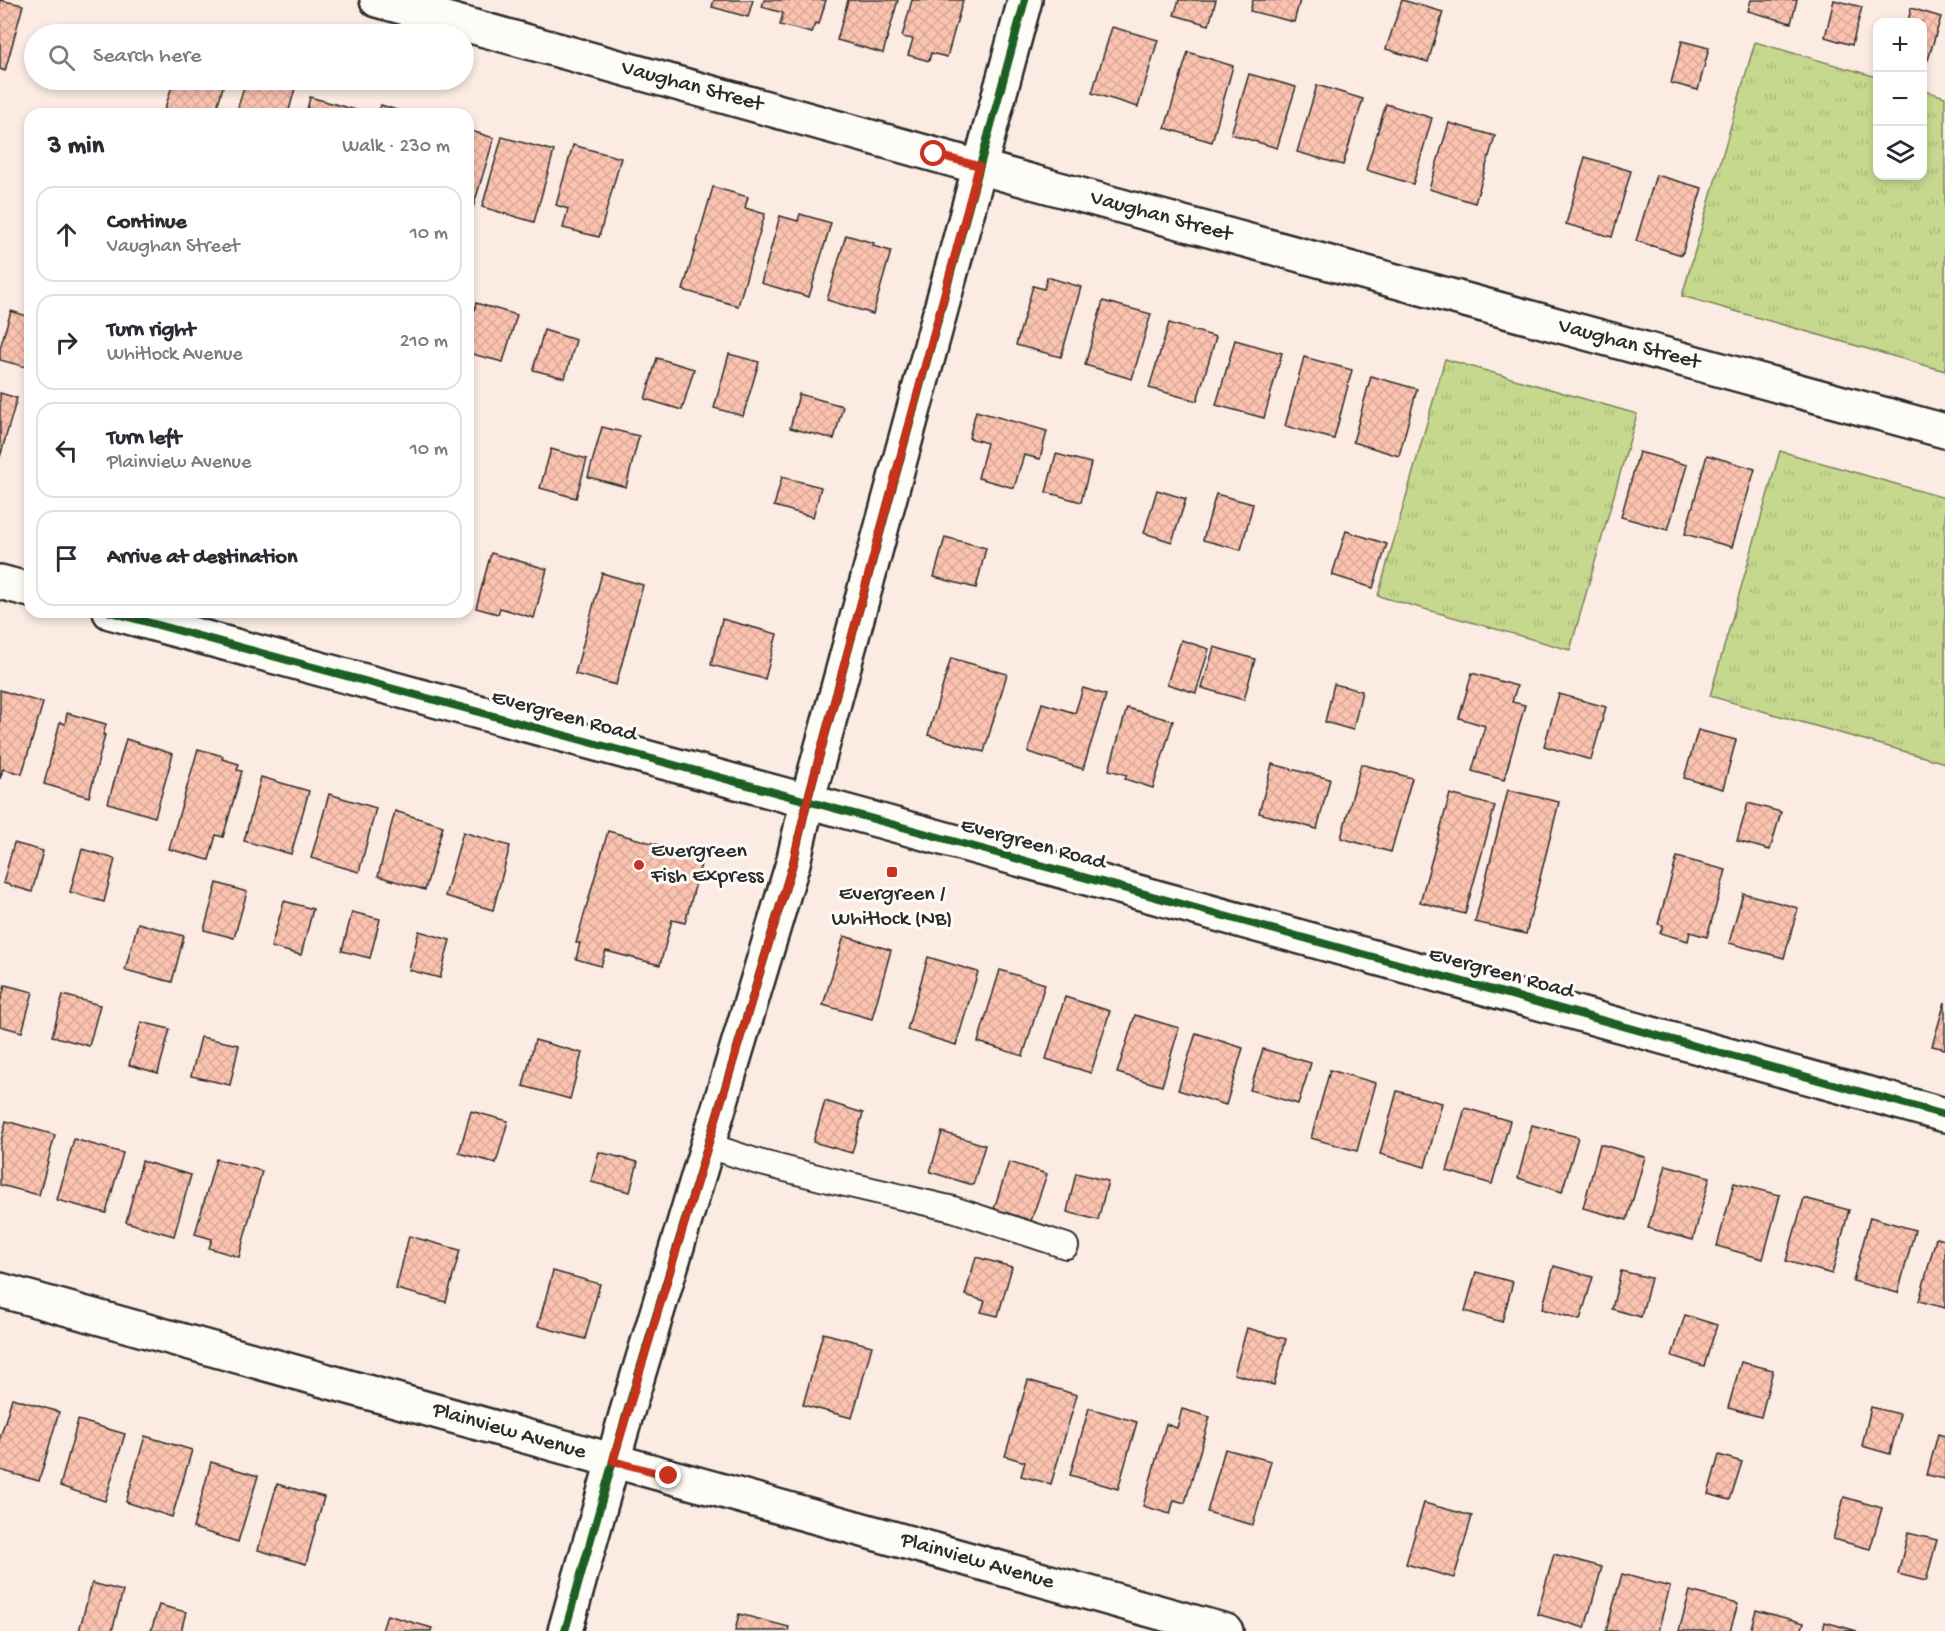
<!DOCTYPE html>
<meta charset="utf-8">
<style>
body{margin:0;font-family:"Gochi Hand",sans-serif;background:#f2f2f3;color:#2b2b33}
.controls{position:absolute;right:18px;top:18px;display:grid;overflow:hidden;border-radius:12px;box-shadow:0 3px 9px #0003}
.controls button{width:54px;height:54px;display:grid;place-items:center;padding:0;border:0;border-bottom:2px solid #e1e1e2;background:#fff;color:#2b2b33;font:30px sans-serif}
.stop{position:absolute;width:18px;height:18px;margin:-14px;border:4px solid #c8321e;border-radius:50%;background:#fff}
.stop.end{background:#c8321e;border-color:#fff;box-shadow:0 2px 6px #0008}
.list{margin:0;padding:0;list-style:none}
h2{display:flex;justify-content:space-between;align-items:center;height:78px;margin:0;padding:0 24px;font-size:26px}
h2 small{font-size:20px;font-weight:400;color:#7c7c81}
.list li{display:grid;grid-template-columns:39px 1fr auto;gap:18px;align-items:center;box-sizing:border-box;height:96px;margin:0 12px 12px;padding:0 12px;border:2px solid #e1e1e2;border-radius:18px}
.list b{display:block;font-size:22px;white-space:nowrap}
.list p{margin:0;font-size:20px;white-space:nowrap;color:#7c7c81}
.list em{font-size:20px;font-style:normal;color:#7c7c81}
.icon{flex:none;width:33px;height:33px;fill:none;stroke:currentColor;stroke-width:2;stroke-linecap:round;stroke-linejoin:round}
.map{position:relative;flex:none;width:1945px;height:1631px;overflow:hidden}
.search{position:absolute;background:#fff;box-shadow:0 3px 9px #0003;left:24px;top:24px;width:450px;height:66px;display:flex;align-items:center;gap:15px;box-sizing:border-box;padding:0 21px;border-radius:33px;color:#7c7c81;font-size:22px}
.panel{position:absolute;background:#fff;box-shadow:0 3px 9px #0003;left:24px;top:108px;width:450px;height:510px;border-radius:18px}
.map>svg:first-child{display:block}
</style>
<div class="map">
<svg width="1945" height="1631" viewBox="0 0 1945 1631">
<defs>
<pattern id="grass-tufts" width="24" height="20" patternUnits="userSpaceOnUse" patternTransform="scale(1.5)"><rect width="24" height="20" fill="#c6d88d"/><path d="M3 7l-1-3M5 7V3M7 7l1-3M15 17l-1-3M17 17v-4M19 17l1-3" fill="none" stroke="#aaba7a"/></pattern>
<pattern id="building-cross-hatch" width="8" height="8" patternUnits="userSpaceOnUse" patternTransform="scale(1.5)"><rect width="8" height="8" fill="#fbc3b0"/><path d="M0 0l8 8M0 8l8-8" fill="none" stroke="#d7a898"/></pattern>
</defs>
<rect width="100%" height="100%" fill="#fcebe2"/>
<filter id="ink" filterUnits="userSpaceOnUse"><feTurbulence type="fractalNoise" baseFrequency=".0167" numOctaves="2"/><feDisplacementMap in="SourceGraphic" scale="12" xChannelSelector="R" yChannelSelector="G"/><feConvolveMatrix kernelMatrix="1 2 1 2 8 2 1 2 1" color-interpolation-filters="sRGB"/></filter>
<g filter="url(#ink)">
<g fill="url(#grass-tufts)" stroke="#78825c" stroke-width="1.5">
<polygon points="1755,42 1877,77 1878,176 1922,176 1923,90 1945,97 1945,371 1682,296"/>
<polygon points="1445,359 1637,414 1570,650 1378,596"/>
<polygon points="1780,451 1945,498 1945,763 1710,696"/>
</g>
<g fill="url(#building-cross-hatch)" stroke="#2b2b2b" stroke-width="1.5">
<polygon points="0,0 23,5 5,71 0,69"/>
<polygon points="714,0 753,0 748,17 712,7"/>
<polygon points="764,0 826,0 819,24 815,23 812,33 780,25 783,13 762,7"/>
<polygon points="848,0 898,0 883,53 837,40"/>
<polygon points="912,0 963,0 947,57 931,53 929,61 908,55 913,39 902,37"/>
<polygon points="1179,0 1216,0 1209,25 1174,15"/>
<polygon points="1253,0 1300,0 1294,22 1250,11"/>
<polygon points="1402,0 1443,12 1428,62 1386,49"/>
<polygon points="1751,0 1797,0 1791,23 1748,11"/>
<polygon points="1834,0 1862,7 1852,45 1825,37"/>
<polygon points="1911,8 1941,17 1928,60 1922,58 1922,22 1908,22"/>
<polygon points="1112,27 1158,40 1138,107 1092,93"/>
<polygon points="1682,41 1709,48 1698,90 1671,83"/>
<polygon points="1188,52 1233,66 1212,142 1165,128"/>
<polygon points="1249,74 1296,87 1277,148 1231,134"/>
<polygon points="174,80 225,80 215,114 163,114"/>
<polygon points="246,80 297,81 288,114 236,114"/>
<polygon points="1317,85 1363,99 1343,165 1297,152"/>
<polygon points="310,97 356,110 355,114 306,114"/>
<polygon points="1386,104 1432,118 1413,184 1366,170"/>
<polygon points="381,105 406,113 405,114 378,114"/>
<polygon points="1449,123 1495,136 1475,203 1429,189"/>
<polygon points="468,130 494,138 468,224"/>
<polygon points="502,137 554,151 534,222 482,207"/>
<polygon points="573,145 621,158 599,237 563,228 568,209 556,205"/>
<polygon points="1585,157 1631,171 1612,237 1566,224"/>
<polygon points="1656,175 1702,188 1682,255 1636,241"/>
<polygon points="713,187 748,197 745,208 765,214 738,306 683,290"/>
<polygon points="800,214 831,223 809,297 761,283 780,216 798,221"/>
<polygon points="846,235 874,243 873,246 891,251 873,314 827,300"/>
<polygon points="1047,277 1081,287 1061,357 1016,345 1033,286 1044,289"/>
<polygon points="1103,301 1151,314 1132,379 1085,365"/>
<polygon points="476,303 517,315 503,362 468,353 468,334"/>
<polygon points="11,311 30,317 30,368 0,360 0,348"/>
<polygon points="1169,323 1216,337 1197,401 1149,388"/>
<polygon points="544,330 576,340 565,378 533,370"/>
<polygon points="1235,340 1282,353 1264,418 1216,405"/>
<polygon points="729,354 759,362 743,416 714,408"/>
<polygon points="1304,357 1352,370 1334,439 1285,426"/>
<polygon points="657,358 694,369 682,410 645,399"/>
<polygon points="1371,376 1417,389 1399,456 1353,442"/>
<polygon points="0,393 17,398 0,457"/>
<polygon points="799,394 843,406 834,439 790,428"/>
<polygon points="976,411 1047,431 1040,459 1024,455 1014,488 978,478 987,443 969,438"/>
<polygon points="602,427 639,436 626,487 588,477"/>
<polygon points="551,449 587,459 576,498 540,488"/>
<polygon points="1639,452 1687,465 1668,530 1621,517"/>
<polygon points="1056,454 1091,463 1081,502 1046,492"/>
<polygon points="1707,455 1755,469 1732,547 1685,534"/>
<polygon points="782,477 821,487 813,517 774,506"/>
<polygon points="1157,490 1186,499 1172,542 1144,533"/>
<polygon points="1216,494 1253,504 1241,550 1203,540"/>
<polygon points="1346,531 1387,544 1373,588 1332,575"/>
<polygon points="945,537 986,548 976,588 934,577"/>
<polygon points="491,553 547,569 534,618 500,608 498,614 476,608"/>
<polygon points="602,573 643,585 616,685 575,674"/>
<polygon points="722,619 777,634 765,679 711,665"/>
<polygon points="1181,640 1209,649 1196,693 1167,684"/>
<polygon points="1214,647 1255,659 1244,700 1202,688"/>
<polygon points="951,658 1007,674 984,752 928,735"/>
<polygon points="1472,673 1517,686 1512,702 1525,705 1504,780 1472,771 1485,726 1459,718"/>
<polygon points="1334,684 1362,691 1353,730 1325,722"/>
<polygon points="1083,688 1106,695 1083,769 1028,752 1042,703 1075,713"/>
<polygon points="0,690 43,703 22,774 3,769 0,779"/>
<polygon points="1559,694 1606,707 1591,760 1544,746"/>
<polygon points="1127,708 1173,721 1153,788 1125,779 1127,775 1109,770"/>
<polygon points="67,713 106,724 103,735 105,735 89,797 44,784 60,722 65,724"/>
<polygon points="1698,730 1736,740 1723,789 1684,778"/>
<polygon points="126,739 173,754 155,817 108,803"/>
<polygon points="198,749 223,756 222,759 239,764 237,770 242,771 223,837 216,835 209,860 169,849"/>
<polygon points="1272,764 1330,779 1317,829 1259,813"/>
<polygon points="1361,764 1412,778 1391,852 1341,838"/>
<polygon points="261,777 309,791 291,854 244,841"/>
<polygon points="1508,790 1559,802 1526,934 1475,922"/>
<polygon points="329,794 376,808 359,872 311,858"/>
<polygon points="1450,794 1495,806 1465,914 1420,902"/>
<polygon points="1748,803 1781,812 1770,850 1737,841"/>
<polygon points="395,811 443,826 425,890 378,876"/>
<polygon points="608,831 703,857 685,923 672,920 660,965 606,951 601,966 576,959 580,943 576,943"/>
<polygon points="463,832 510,846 493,910 445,896"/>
<polygon points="14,843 43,851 32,892 3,883"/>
<polygon points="82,849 115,859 104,902 70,892"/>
<polygon points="1677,857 1726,870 1707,937 1690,932 1688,941 1660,933 1663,925 1658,924"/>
<polygon points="217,883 247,892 234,938 204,930"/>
<polygon points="1743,893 1798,908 1784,958 1729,943"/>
<polygon points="284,901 313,909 301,955 271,947"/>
<polygon points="352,912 380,919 370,958 342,951"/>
<polygon points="138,923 184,936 172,982 125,970"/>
<polygon points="419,931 450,940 440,978 409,970"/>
<polygon points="844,936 891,950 872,1019 823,1005"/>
<polygon points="928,957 978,972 956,1045 907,1030"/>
<polygon points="1000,970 1045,984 1023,1056 978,1042"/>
<polygon points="5,985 33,992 22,1032 0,1026 0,1003"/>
<polygon points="63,995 100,1005 89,1046 52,1036"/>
<polygon points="1065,997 1110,1011 1091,1073 1046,1059"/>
<polygon points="1945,1002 1945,1049 1932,1046"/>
<polygon points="1135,1015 1179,1028 1162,1086 1117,1073"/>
<polygon points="141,1022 170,1029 158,1073 129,1065"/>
<polygon points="1196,1033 1243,1048 1226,1105 1178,1090"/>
<polygon points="201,1037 239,1045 230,1085 191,1076"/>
<polygon points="535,1040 582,1053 570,1099 523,1086"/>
<polygon points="1263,1049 1311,1063 1298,1104 1250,1090"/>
<polygon points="1330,1070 1376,1083 1357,1151 1311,1138"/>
<polygon points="1397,1091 1442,1103 1425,1167 1380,1154"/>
<polygon points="825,1101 863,1113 852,1153 813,1142"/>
<polygon points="1465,1108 1510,1121 1492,1184 1447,1171"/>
<polygon points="471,1111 508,1121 496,1163 459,1153"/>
<polygon points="6,1121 55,1135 39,1195 0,1185 0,1145"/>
<polygon points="1532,1125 1578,1137 1562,1192 1518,1178"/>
<polygon points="942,1132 985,1145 973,1185 930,1172"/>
<polygon points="74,1139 123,1153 106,1213 57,1200"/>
<polygon points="1600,1144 1645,1157 1627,1220 1583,1208"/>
<polygon points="599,1152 638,1162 630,1192 591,1182"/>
<polygon points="216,1159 262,1171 239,1257 209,1248 212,1239 195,1234"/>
<polygon points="142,1161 191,1175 174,1236 126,1222"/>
<polygon points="1009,1162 1047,1174 1031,1221 994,1209"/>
<polygon points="1666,1165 1710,1177 1693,1240 1648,1228"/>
<polygon points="1076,1173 1108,1181 1098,1220 1067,1212"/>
<polygon points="1734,1183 1780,1195 1763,1259 1717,1246"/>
<polygon points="1804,1198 1849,1210 1832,1274 1786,1261"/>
<polygon points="1870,1217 1915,1230 1898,1293 1853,1281"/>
<polygon points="409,1236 460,1250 446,1302 396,1289"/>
<polygon points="1936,1238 1945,1240 1945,1308 1919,1301"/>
<polygon points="976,1257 1012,1267 998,1316 981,1312 985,1301 965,1295"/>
<polygon points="1554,1266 1593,1277 1580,1320 1542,1309"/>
<polygon points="553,1271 600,1284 585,1339 538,1326"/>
<polygon points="1621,1271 1651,1278 1641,1317 1612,1309"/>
<polygon points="1476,1272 1513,1282 1502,1322 1465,1311"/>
<polygon points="1685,1315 1717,1325 1704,1366 1672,1356"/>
<polygon points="1247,1328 1286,1339 1274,1385 1234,1374"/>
<polygon points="823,1333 872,1346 852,1418 803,1405"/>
<polygon points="1741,1362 1773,1370 1761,1417 1728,1408"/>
<polygon points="1028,1380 1077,1395 1051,1484 1021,1476 1025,1462 1005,1456"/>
<polygon points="12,1398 59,1412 39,1481 0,1470 0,1438"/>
<polygon points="1871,1407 1900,1414 1890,1454 1862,1446"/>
<polygon points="1089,1408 1137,1422 1118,1489 1070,1475"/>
<polygon points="1182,1409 1210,1417 1185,1503 1174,1500 1170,1514 1143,1506 1166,1424 1177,1428"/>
<polygon points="78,1420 125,1434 105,1501 60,1486"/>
<polygon points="1938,1434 1945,1436 1945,1479 1927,1475"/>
<polygon points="145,1436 192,1450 172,1517 126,1502"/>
<polygon points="1225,1449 1271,1461 1253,1525 1207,1512"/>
<polygon points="1719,1455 1742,1462 1730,1500 1708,1494"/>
<polygon points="211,1462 258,1476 238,1542 193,1528"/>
<polygon points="277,1484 324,1497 306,1564 258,1550"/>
<polygon points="1844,1497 1882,1508 1870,1549 1833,1539"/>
<polygon points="1424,1503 1472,1516 1454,1578 1406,1564"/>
<polygon points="1908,1533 1937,1540 1926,1581 1898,1574"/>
<polygon points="1554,1554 1602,1567 1585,1628 1537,1614"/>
<polygon points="1622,1574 1670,1587 1658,1631 1606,1631"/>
<polygon points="92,1583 123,1591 112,1631 79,1631"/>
<polygon points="1690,1591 1738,1604 1730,1631 1679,1631"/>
<polygon points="159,1605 186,1612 181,1631 151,1631"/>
<polygon points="1756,1610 1804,1623 1801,1631 1750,1631"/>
<polygon points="739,1614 789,1627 788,1631 735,1631"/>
<polygon points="387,1615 432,1628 431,1631 382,1631"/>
<polygon points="1825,1622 1857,1631 1823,1631"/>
</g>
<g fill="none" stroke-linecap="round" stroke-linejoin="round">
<g stroke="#2b2b2b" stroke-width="28">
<polyline id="lane" points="707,1145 758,1162 833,1181 953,1209 1066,1246"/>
</g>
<g stroke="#2b2b2b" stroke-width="38">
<g id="street">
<polyline points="377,0 1033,182 1945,431"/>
<polyline points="0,1290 1226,1631"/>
<polyline points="565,1631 626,1415 793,863 807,802 1025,0"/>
</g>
</g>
<g stroke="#2b2b2b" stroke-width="38">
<g id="secondary">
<polyline points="0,582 30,590"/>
<polyline points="110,612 866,817 1945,1115"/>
</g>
</g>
<use href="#lane" stroke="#fdfcf7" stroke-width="24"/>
<use href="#street" stroke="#fdfcf7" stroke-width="33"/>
<use href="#secondary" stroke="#fdfcf7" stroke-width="33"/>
<g stroke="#fdfcf7" stroke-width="11">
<g id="cycleway">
<polyline points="110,612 866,817 1945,1115"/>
<polyline points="565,1631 626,1415 793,863 807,802 1025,0"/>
</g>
</g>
<use href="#cycleway" stroke="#1b5e20" stroke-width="8"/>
</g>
</g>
<g fill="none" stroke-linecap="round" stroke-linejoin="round" filter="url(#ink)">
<polyline stroke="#c8321e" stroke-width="8" points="669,1476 613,1461 793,863 807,802 979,166 934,154"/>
</g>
<g fill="#c8321e" stroke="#fdfcf7" stroke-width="2">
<circle cx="639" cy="865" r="6"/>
<rect x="886" y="866" width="12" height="12" rx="3"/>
</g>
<g text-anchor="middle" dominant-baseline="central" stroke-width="6" stroke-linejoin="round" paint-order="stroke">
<g font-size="22" fill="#2b2b2b" stroke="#fdfcf7">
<text transform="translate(692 87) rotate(15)">Vaughan Street</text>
<text transform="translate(1161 217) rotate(15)">Vaughan Street</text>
<text transform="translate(1629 345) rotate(15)">Vaughan Street</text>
<text transform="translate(564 717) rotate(15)">Evergreen Road</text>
<text transform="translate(1033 845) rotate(15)">Evergreen Road</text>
<text transform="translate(1501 974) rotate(15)">Evergreen Road</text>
<text transform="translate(509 1432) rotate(16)">Plainview Avenue</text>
<text transform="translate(977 1562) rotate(16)">Plainview Avenue</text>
</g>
<g font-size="22" fill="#2b2b2b" stroke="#fdfcf7" text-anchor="start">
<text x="651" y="852">Evergreen<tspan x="651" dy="25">Fish Express</tspan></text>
<text x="892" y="895" text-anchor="middle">Evergreen /<tspan x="892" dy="25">Whitlock (NB)</tspan></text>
</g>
</g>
</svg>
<div class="controls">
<button>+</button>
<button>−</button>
<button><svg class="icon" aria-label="layers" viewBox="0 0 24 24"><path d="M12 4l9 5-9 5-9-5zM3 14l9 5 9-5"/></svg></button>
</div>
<div class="stop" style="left:934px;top:154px"></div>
<div class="stop end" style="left:669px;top:1476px"></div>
<div class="search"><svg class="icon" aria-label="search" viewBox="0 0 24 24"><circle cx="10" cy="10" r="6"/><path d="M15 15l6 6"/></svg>Search here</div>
<section class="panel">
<h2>3 min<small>Walk · 230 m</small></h2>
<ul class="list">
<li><svg class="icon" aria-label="ahead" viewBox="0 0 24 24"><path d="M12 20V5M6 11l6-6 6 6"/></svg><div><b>Continue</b><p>Vaughan Street</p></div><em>10 m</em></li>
<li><svg class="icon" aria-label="right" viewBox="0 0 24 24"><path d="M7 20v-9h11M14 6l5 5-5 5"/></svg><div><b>Turn right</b><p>Whitlock Avenue</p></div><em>210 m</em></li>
<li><svg class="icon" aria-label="left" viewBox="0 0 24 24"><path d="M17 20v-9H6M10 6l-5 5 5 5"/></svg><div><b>Turn left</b><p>Plainview Avenue</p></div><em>10 m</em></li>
<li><svg class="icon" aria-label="arrive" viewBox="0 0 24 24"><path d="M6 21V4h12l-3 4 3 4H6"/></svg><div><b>Arrive at destination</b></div></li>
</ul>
</section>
</div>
